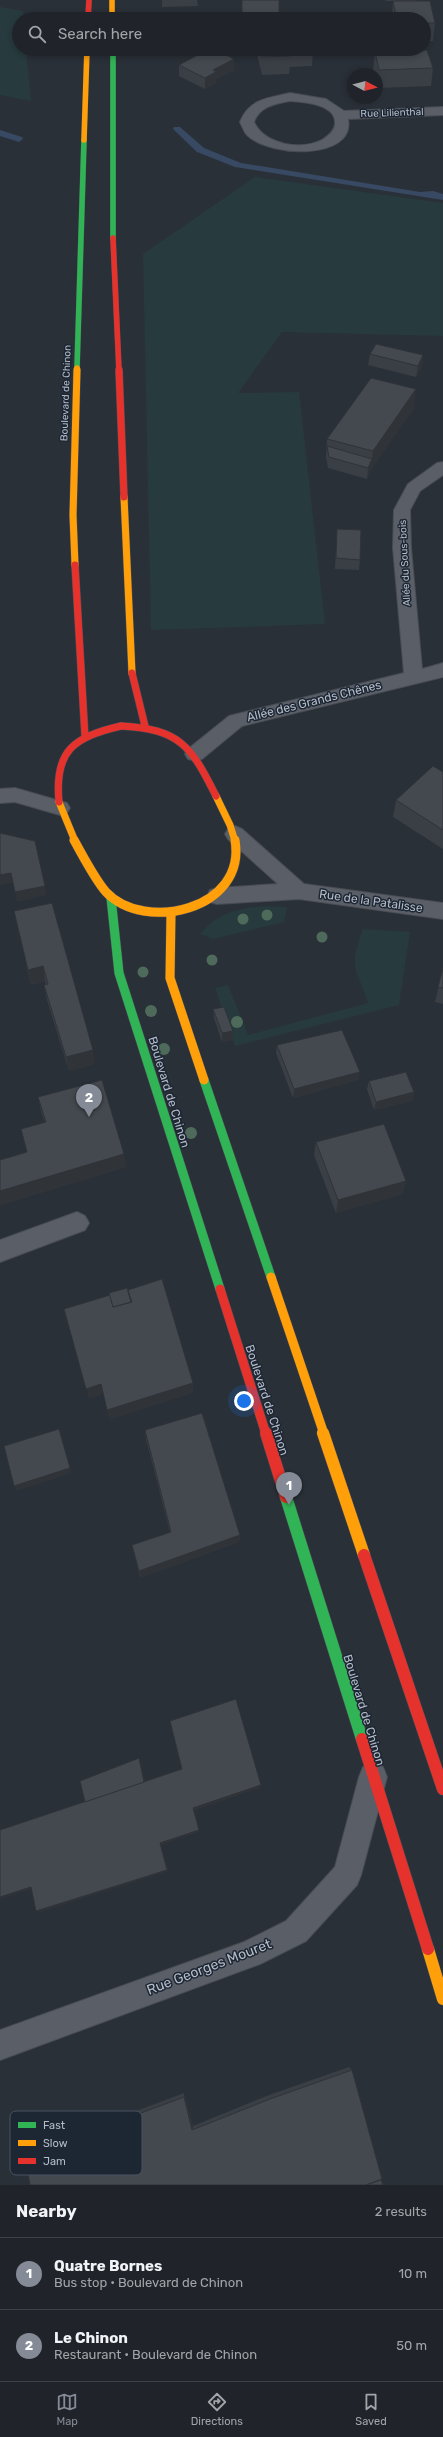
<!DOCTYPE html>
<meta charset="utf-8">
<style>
body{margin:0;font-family:Rubik,sans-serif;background:#2d3036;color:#f1f3f6}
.compass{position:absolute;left:347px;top:68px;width:36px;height:36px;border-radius:50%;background:#20242a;box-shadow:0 2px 6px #0003;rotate:97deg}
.you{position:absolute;left:244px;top:1401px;width:14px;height:14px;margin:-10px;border:3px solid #fff;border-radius:50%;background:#1a73e8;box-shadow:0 0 0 6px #1a73e833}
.badge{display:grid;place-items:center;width:26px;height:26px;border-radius:50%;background:#848b96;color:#fff;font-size:13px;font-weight:700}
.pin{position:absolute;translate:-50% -33px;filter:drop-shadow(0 1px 2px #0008)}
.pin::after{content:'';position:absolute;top:21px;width:14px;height:12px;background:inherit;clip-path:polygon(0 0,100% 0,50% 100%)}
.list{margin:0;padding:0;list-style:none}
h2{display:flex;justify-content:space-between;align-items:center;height:52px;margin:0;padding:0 16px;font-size:17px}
h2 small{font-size:13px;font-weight:400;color:#a2a4a8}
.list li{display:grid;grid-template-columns:26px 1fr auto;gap:12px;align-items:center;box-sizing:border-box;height:72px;padding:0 16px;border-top:1px solid #3d4147}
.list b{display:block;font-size:15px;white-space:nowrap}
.list p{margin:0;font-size:13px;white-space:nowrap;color:#a2a4a8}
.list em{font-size:13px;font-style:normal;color:#a2a4a8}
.icon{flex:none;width:22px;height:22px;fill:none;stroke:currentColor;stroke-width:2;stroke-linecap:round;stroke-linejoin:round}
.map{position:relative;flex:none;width:443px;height:2185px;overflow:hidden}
.search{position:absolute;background:#20242a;box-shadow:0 2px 6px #0003;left:12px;right:12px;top:12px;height:44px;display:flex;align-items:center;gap:10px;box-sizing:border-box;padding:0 14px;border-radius:22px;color:#a2a4a8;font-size:15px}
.sheet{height:196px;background:#20242a}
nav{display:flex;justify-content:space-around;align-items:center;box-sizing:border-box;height:56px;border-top:1px solid #3d4147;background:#20242a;font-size:11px;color:#a2a4a8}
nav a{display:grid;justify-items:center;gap:2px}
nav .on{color:#848b96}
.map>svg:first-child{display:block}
</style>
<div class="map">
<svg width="443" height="2185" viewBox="0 0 443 2185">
<rect width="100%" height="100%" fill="#2a3038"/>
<g fill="#273a3e">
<polygon points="0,7 23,11 24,19 19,19 19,49 26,49 31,101 0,95"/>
<polygon points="255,177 443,203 443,336 282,332 238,393 299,392 325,624 151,630 143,254"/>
<path d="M266,906L287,907L284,922L213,939L200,934C218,912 240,908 266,906Z"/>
<path d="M363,929L410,932L399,1005L235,1046L215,988L228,985L248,1035L368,1003C356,966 348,970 363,929Z"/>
</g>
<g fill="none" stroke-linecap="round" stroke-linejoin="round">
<g fill="#384963" fill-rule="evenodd">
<polygon points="174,127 180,127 204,148 241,163 420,192 433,191 443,194 443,200 235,167 197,152 173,129"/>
<polygon points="0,130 22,137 23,139 19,142 0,136"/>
</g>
<g stroke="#484c53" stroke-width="2">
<g id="street">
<path d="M290,93L326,99L344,111L443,107V115L348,119C356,160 270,158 247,135C244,132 242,126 240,122C249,99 268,98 290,93ZM290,101C303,102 337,104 335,124C335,131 328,136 322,140C300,151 264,144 254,122C260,106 275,104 290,101Z"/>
<polygon points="443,462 443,475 420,491 410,510 411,548 422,669 443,663 443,677 242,726 202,759 195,761 188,759 185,754 188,749 229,716 404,673 393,548 394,510 408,484 437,463"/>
<polygon points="15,788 67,803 70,808 67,813 60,815 15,802 0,803 0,789"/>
<polygon points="235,826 242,829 304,884 443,903 443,919 299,899 217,904 210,902 207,896 210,890 217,888 278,884 228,839 225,834 228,829"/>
<polygon points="77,1212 85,1216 89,1223 85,1230 0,1262 0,1240"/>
<polygon points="373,1763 383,1767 387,1777 361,1875 357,1885 306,1941 260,1964 0,2060 0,2030 244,1942 286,1921 335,1867 359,1777 363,1767"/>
</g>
</g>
<g stroke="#484c55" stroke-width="6">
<g id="fast-far2">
<polyline points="113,49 113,238"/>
<polyline points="77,368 84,140"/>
</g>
</g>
<g stroke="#484c55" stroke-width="10">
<g id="fast-far1">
<polyline points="111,898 119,973 220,1289"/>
<polyline points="204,1080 271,1277"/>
</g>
</g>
<g stroke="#484c55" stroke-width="13">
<polyline id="fast" points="286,1497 362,1739"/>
</g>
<g stroke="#484c55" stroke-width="6">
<g id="slow-far3">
<polyline points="112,0 112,19"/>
<polyline points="84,140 87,49"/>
<polyline points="77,371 77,368"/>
</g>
</g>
<g stroke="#484c55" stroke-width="8">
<g id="slow-far2">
<polyline points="124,497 132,673"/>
<polyline points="75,565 73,515 77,370"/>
<polyline points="216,796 230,825 235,841"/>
<polyline points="59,802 75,841"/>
</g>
</g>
<g stroke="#484c55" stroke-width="10">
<g id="slow-far1">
<path d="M74,840C81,853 96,881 106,892C144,933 247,910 235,840"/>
<polyline points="171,913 170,978 204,1080"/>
<polyline points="271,1277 324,1434"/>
</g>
</g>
<g stroke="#484c55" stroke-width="13">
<g id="slow">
<polyline points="323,1433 364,1555"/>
<polyline points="428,1949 443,1999"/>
</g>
</g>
<g stroke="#484c55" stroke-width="6">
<g id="jam-far3">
<polyline points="88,19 89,0"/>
<polyline points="113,238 119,371"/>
</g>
</g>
<g stroke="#484c55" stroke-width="8">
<g id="jam-far2">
<polyline points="119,370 124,497"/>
<polyline points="75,565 85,737"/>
<polyline points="132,673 145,726"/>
<path d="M121,726C180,729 191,746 216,796"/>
<path d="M59,802C54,750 74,737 121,726"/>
</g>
</g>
<g stroke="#484c55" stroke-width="10">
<polyline id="jam-far1" points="220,1289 266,1434"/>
</g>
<g stroke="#484c55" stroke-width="13">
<g id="jam">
<polyline points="266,1433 286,1497"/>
<polyline points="364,1555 443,1789"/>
<polyline points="362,1739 428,1949"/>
</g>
</g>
<use href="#street" fill="#5a5e66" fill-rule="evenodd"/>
<use href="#fast-far2" stroke="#30b455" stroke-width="5.5"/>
<use href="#fast-far1" stroke="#30b455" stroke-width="9"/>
<use href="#fast" stroke="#30b455" stroke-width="12"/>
<use href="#slow-far3" stroke="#ff9f0a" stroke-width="5.5"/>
<use href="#slow-far2" stroke="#ff9f0a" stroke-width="7"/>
<use href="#slow-far1" stroke="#ff9f0a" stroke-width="9"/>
<use href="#slow" stroke="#ff9f0a" stroke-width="12"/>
<use href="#jam-far3" stroke="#e5322d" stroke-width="5.5"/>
<use href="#jam-far2" stroke="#e5322d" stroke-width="7"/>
<use href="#jam-far1" stroke="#e5322d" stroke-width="9"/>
<use href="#jam" stroke="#e5322d" stroke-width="12"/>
</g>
<g fill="#4e6a5a">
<circle cx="267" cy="915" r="5.5"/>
<circle cx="243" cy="919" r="5.5"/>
<circle cx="322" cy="937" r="5.5"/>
<circle cx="212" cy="960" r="5.5"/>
<circle cx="143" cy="972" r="5.5"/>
<circle cx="151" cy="1011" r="6"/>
<circle cx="237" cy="1022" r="6"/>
<circle cx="164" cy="1049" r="6"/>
<circle cx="191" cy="1133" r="6"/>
</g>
<g fill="#3a3f45">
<polygon points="162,0 197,0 198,6 162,7"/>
<polygon points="385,0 415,0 415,1 386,1"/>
<polygon points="393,1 435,23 433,41 424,41 424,19 387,19 387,16 392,16"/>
<polygon points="258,49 313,49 312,66 290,67 289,74 262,75 257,54"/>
<polygon points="375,52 433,68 431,86 378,88 377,86 377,74 374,74 373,70"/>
<polygon points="234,59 234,70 216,79 216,83 205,89 179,76 179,65"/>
<polygon points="370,354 423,355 422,366 416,377 368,365"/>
<polygon points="414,408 371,469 367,479 328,468 326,457 327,439"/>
<polygon points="337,529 360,560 359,570 335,569"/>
<polygon points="443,772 443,849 393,817 396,800"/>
<polygon points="14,911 95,1064 69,1071 47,1000 44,985 46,985 45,981 31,985"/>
<polygon points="443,968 443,1004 435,1002"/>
<polygon points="213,1009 233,1031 233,1040 222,1042 214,1018"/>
<polygon points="277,1045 358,1080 293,1098 276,1053"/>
<polygon points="369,1081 414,1092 412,1101 374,1110 367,1089"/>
<polygon points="38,1097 126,1167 0,1205 0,1160 27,1152 45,1123 41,1111"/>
<polygon points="316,1142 406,1181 403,1194 336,1213 314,1155"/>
<polygon points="145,1430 240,1535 239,1542 140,1578 132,1545 170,1532 146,1439"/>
<polygon points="349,2067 352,2070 382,2179 25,2156 30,2151 184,2093 193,2126 269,2095"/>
</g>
<g fill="#303338">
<polygon points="234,59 234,70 216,79 216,83 205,89 205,78 213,70"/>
<polygon points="423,355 422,366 416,377 418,366"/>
<polygon points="416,389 414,408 371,469 367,479 368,468 372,459 373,451"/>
<polygon points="11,873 13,883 0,885 0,875"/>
<polygon points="45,886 47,895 17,902 15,892"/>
<polygon points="43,966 45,981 31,985 28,970"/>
<polygon points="233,1031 233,1040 222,1042 222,1033"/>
<polygon points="93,1050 95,1064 69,1071 66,1057"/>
<polygon points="360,1072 358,1080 293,1098 294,1089"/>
<polygon points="414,1092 412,1101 374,1110 376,1102"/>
<polygon points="124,1154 126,1167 0,1205 0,1191"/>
<polygon points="406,1181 403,1194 336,1213 338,1200"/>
<polygon points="193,1383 193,1393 109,1420 107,1410"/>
<polygon points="101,1384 103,1394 89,1399 86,1389"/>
<polygon points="59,1429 71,1473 17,1491 14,1486"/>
<polygon points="240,1535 239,1542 140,1578 139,1571"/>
<polygon points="139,1758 140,1761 146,1786 87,1805"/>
<polygon points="261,1785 260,1788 193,1811 193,1808"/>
<polygon points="199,1830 199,1832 161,1845 169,1871 40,1912 36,1911 160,1843"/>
<polygon points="31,1887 35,1888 0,1899 0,1897"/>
<polygon points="184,2093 193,2126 192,2130 184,2097"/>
</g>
<g fill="#444950" stroke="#303338">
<rect x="242" y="0" width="37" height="19"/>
<polygon points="393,1 430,1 435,23 424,23 424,19 388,19 387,16 396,16"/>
<polygon points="209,49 214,49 234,59 213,70 216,72 205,78 179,65"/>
<polygon points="260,49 289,49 290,56 262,57"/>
<polygon points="427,50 433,68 379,70 375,52"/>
<polygon points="376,344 423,355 418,366 370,354"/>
<polygon points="371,378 416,389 373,451 327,439"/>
<polygon points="327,446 372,459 368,468 329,457"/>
<polygon points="337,529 361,530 360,560 336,558"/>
<polygon points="433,766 443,772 443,830 396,800"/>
<polygon points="0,833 35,841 45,886 15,892 11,873 0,875"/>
<polygon points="52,903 93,1050 66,1057 44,985 48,984 43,966 28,970 14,911"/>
<polygon points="443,968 443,988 438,987"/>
<polygon points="224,1007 233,1031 222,1033 213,1009"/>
<polygon points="342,1030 360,1072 294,1089 277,1045"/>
<polygon points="406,1072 414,1092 376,1102 369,1081"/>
<polygon points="102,1080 124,1154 0,1191 0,1160 27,1152 21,1129 46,1122 38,1097"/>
<polygon points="384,1124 406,1181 338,1200 316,1142"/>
<polygon points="162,1279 193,1383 107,1410 101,1384 86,1389 64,1309 110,1295 113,1307 132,1302 128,1290"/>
<polygon points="127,1288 131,1302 113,1307 109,1293"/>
<polygon points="202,1413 240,1535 139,1571 132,1545 171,1532 145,1430"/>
<polygon points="59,1429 70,1468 14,1486 4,1446"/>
<polygon points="236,1699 261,1785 193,1808 199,1830 160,1843 167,1870 36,1911 31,1887 0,1897 0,1830 182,1769 170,1721"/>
<polygon points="139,1758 144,1782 85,1802 80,1781"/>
<polygon points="352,2070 382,2179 366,2185 30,2185 25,2156 184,2097 192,2130 270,2099"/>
<polygon points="381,2180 383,2185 366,2185"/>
</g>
<g text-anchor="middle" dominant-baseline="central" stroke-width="3" stroke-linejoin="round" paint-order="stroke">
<g font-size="10" fill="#b4bcc9" stroke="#1d2633">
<text transform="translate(392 113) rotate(-2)">Rue Lilienthal</text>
<text transform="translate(66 393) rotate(-88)">Boulevard de Chinon</text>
<text transform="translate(405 563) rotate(-93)">Allée du Sous-bois</text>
</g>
<g font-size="12" fill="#b4bcc9" stroke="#1d2633">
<text transform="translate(314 701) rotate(-14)">Allée des Grands Chênes</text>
<text transform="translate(371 901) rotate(8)">Rue de la Patalisse</text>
<text transform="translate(169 1092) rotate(73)">Boulevard de Chinon</text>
<text transform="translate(267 1400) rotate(72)">Boulevard de Chinon</text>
<text transform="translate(364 1710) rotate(73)">Boulevard de Chinon</text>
</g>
<g font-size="14" fill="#b4bcc9" stroke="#1d2633">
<text transform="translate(209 1967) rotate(-21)">Rue Georges Mouret</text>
</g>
</g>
<rect x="10" y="2111" width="132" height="64" rx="6" fill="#1d2633" stroke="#4a5360" stroke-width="1"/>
<rect x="18" y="2122" width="18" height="6" fill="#30b455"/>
<rect x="18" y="2140" width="18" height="6" fill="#ff9f0a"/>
<rect x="18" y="2158" width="18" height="6" fill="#e5322d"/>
<g font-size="11" fill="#b4bcc9">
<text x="43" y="2129">Fast</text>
<text x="43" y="2147">Slow</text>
<text x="43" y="2165">Jam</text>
</g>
</svg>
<svg class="compass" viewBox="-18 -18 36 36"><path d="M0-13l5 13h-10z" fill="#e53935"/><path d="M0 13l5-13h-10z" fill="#a2a4a8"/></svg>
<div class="you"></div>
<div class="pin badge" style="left:289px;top:1505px">1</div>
<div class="pin badge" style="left:89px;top:1117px">2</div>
<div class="search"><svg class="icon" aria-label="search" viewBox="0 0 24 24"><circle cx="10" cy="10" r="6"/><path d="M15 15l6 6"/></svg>Search here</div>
</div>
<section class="sheet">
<h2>Nearby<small>2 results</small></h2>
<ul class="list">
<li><span class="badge">1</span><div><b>Quatre Bornes</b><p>Bus stop · Boulevard de Chinon</p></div><em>10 m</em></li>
<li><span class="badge">2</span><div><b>Le Chinon</b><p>Restaurant · Boulevard de Chinon</p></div><em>50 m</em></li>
</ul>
</section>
<nav>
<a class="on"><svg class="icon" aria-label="map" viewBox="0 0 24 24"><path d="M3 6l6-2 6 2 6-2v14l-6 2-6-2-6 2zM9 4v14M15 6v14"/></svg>Map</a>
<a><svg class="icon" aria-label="directions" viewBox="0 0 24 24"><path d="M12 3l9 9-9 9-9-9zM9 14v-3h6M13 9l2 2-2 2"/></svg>Directions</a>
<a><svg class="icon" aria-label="saved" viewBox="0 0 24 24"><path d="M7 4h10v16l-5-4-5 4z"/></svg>Saved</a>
</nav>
